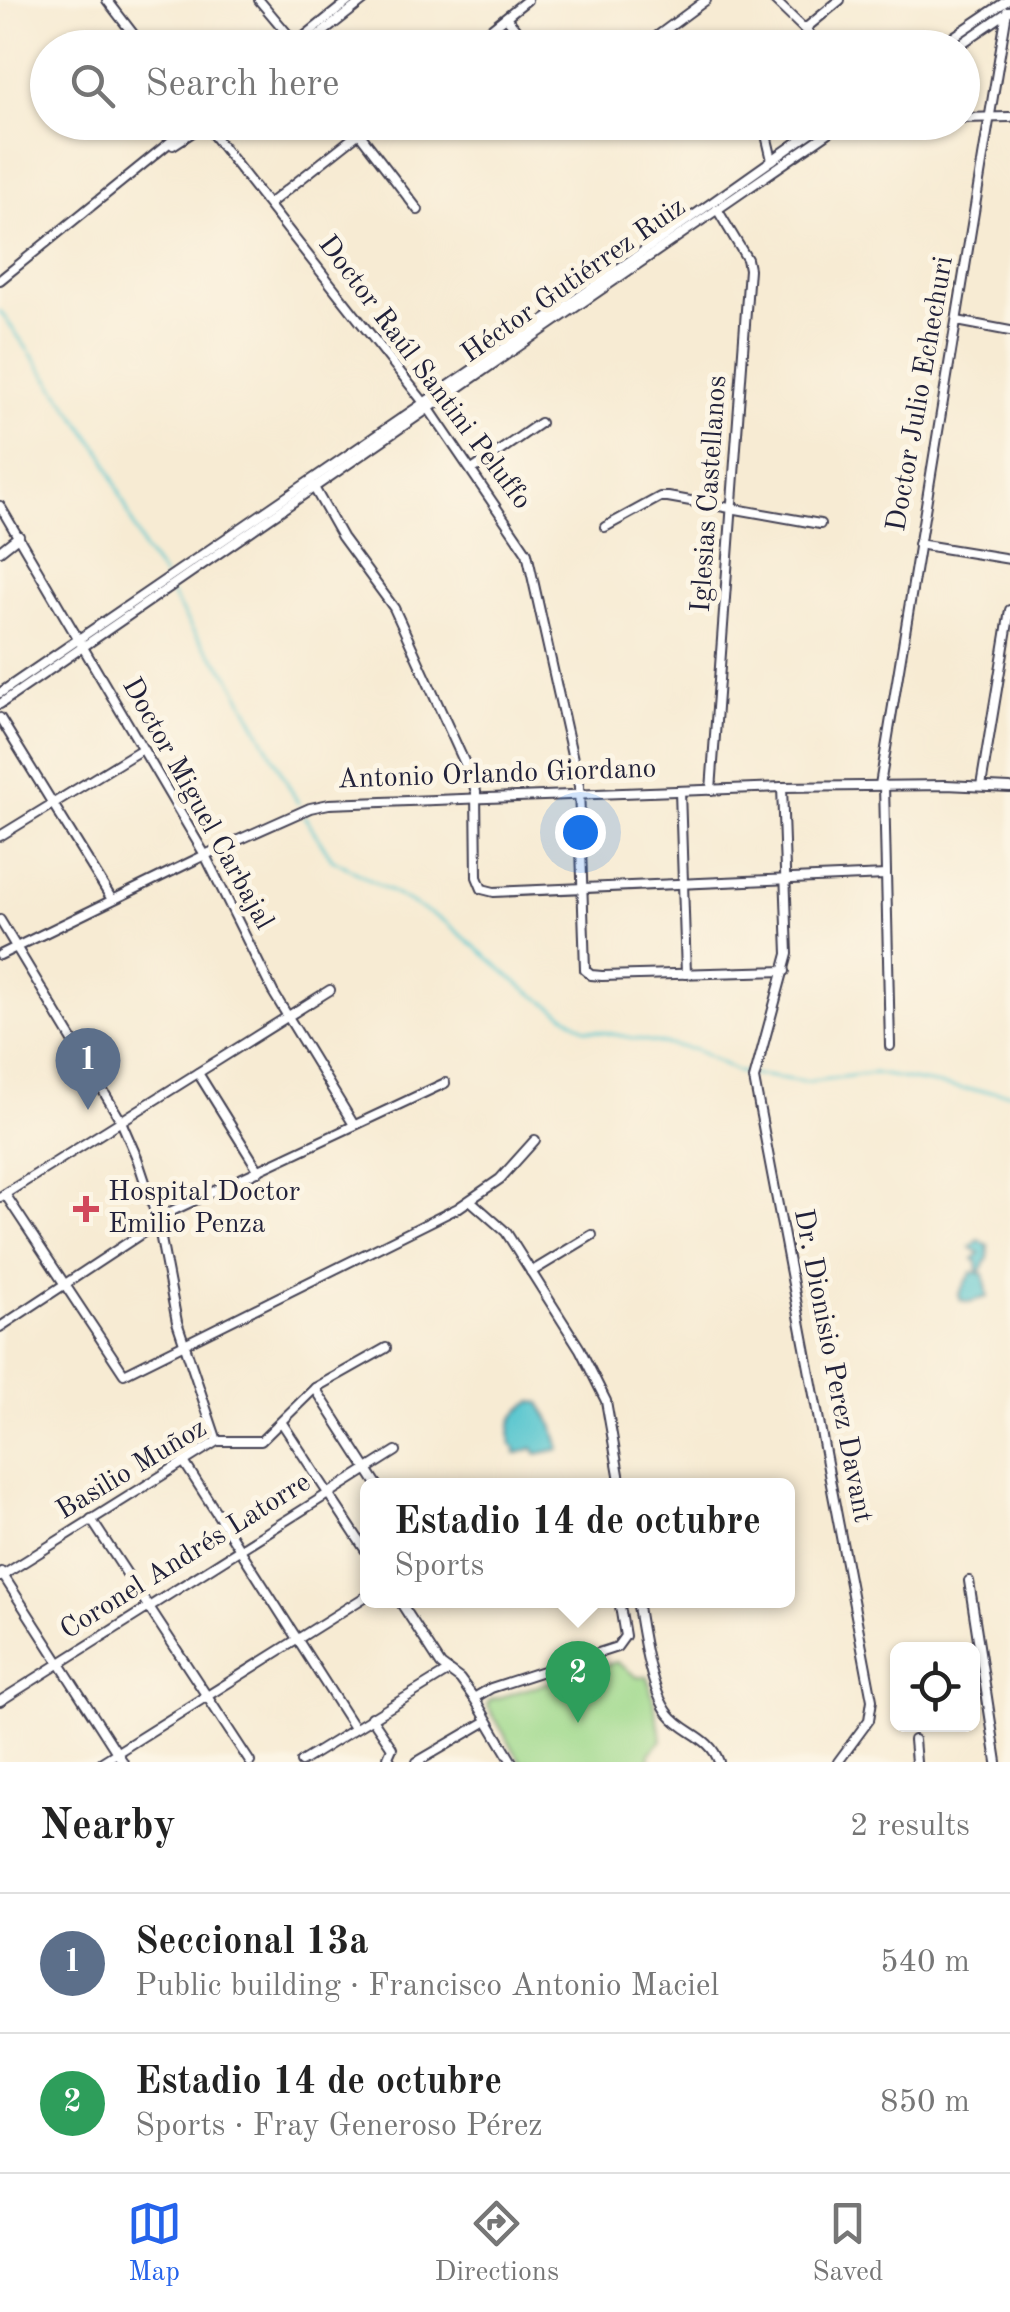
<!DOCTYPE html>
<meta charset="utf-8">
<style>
body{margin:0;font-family:"Old Standard TT",serif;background:#f6f6f6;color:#222}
.controls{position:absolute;right:30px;bottom:30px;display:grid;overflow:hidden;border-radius:15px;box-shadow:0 2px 8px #0004}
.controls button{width:90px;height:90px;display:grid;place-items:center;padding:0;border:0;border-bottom:2px solid #e0e0e0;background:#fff;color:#222;font:50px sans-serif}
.you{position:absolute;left:580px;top:832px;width:35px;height:35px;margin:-25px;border:8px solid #fff;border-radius:50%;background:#1a73e8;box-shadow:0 0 0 15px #1a73e833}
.badge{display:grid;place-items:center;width:65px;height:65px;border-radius:50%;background:#2563eb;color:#fff;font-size:32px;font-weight:700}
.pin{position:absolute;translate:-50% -82px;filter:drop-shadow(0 2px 5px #0008)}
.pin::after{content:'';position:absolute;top:52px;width:35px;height:30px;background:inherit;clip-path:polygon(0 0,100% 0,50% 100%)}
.popup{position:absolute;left:360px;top:1478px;width:435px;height:130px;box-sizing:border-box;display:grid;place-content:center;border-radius:15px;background:#fff;filter:drop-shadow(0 2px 8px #0005);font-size:32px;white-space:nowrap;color:#767676}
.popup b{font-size:38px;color:#222}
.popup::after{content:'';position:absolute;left:50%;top:100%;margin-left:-20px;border:20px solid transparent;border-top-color:#fff}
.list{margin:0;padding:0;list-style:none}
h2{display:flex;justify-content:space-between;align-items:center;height:130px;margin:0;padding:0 40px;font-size:42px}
h2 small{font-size:32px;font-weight:400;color:#767676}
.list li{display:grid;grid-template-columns:65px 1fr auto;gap:30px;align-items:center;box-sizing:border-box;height:140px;padding:0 40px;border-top:2px solid #e0e0e0}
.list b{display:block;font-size:38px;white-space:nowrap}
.list p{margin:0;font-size:32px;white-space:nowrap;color:#767676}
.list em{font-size:32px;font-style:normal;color:#767676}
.icon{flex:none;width:55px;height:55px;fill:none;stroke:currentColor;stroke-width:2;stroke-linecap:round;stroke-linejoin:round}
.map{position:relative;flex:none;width:1010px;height:1762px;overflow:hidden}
.search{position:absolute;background:#fff;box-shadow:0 2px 8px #0004;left:30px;right:30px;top:30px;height:110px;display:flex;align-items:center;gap:25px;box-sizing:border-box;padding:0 35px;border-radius:55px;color:#767676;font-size:38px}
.sheet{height:410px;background:#fff}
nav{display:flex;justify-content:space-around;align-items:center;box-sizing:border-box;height:140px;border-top:2px solid #e0e0e0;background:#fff;font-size:28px;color:#767676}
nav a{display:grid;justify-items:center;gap:5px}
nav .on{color:#2563eb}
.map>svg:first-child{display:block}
</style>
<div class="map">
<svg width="1010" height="1762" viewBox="0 0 1010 1762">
<rect width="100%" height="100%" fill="#fcf5e5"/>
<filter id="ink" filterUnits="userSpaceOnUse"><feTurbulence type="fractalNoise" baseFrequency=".01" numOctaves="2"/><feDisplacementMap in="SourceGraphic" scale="20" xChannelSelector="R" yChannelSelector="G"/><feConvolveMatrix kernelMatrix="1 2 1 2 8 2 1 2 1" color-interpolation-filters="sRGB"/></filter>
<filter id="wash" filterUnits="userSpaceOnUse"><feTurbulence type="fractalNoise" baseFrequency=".0048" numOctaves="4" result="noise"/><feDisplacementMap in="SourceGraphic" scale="40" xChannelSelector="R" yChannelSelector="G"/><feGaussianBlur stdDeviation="2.25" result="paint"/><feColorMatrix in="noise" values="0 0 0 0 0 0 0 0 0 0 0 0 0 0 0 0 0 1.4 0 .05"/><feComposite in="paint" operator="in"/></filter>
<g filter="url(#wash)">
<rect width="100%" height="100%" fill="#f7ebd3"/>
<polygon fill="#9fd98c" stroke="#607e64" stroke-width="2.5" points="617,1662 637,1677 648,1677 662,1740 650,1753 649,1762 521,1762 487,1705 490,1700"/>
<g fill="#59c6cf" stroke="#3e7485" stroke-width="2.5">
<polygon points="979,1240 988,1246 988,1258 980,1273 984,1274 988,1297 969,1302 961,1300 959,1294 972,1272 978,1273 977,1262 973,1259 980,1253 970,1247"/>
<path d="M532,1402L540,1403L553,1425L560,1449L537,1454L533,1448L516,1454V1448L511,1445C508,1422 512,1413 532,1402Z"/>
</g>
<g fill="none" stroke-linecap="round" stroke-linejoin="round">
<g stroke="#59c6cf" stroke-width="2.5">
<polyline points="0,311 104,456 144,550 164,577"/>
<polyline points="171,593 194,633 230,677 298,803"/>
<polyline points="304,816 332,859 447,923 525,989 586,1029 696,1050 738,1072 805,1082 873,1073 962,1089 1010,1093"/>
</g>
</g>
</g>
<g filter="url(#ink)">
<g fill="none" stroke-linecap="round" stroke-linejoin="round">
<g stroke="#424052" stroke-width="12">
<g id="street">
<polyline points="107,0 144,48"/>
<polyline points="259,0 296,44"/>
<polyline points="774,0 824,48"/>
<polyline points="506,17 531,48"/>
<polyline points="806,28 840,0"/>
<polyline points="290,48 350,0"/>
<polyline points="303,48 364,0"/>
<polyline points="467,48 527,0"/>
<polyline points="641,48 706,0"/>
<polyline points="937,48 1008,0"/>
<polyline points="955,48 1009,11"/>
<polyline points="962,118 1010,117"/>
<polyline points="203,122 429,409 527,553 579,786 585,970 591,975 602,976 785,971"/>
<polyline points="763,122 772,160"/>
<polyline points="528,131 539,122"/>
<polyline points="359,133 418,210"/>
<polyline points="173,145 207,123"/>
<polyline points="269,204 373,122"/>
<polyline points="0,280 195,122"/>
<polyline points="957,321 1010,331"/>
<polyline points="472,470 540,423"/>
<polyline points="312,484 342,537 394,608 472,779 476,792 477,877 482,889 494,892 886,875"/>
<polyline points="0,506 205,855 273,992 354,1125"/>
<polyline points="605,527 660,497 668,497 820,524"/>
<polyline points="918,544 1010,559"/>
<polyline points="0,551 19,536"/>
<polyline points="0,693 577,298 826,122"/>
<polyline points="0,704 844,122"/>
<polyline points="0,718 111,898"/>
<polyline points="880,785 1007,11"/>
<polyline points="884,785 890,1046"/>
<polyline points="981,786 1010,610"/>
<polyline points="782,787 788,954 754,1079 872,1700 869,1720 838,1762"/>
<polyline points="711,790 749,269 747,259 717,209"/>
<polyline points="680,791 686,974"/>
<polyline points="0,836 142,749"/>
<polyline points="0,920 120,1119 137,1158 157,1218 177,1322 217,1441"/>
<polyline points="0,955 205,855 310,808 329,804 782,787 946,785 1010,788"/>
<polyline points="198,1073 259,1171"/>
<polyline points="5,1194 124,1374 458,1208 500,1179 535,1140"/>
<polyline points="0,1197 330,990"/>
<polyline points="471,1201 506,1232 580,1349 606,1401 621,1486"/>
<polyline points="531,1272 592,1235"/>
<polyline points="0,1327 150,1228 157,1218 445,1083"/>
<polyline points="315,1388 378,1486"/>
<polyline points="282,1423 368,1554"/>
<polyline points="184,1462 354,1728"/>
<polyline points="91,1519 250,1762"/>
<polyline points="1,1572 123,1762"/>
<polyline points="0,1577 217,1441 261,1441 315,1388 386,1348"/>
<polyline points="969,1581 997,1762"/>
<polyline points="399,1600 441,1665 460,1679 474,1698 512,1762"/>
<path d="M637,1600C642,1631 650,1690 669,1714C685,1734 710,1736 719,1762"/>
<polyline points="474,1698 491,1688 617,1647 625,1636 619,1600"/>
<polyline points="0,1701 396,1451"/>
<polyline points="371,1717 392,1748 388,1757 391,1762"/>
<polyline points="914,1740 916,1762"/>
<polyline points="102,1762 368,1595"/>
<polyline points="301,1762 447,1672"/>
<polyline points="417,1762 487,1721"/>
</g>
</g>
<use href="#street" stroke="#fff" stroke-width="8"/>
</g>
</g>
<path fill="#d1495b" stroke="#fcf5e5" stroke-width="4" d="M81 1194h10v10h10v10h-10v10h-10v-10h-10v-10h10z"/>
<g text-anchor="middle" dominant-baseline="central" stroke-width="10" stroke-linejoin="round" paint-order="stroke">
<g font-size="28" fill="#22223b" stroke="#fcf5e5">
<text transform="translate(574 281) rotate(-35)">Héctor Gutiérrez Ruiz</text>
<text transform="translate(424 373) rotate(53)">Doctor Raúl Santini Peluffo</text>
<text transform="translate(921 394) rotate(-80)">Doctor Julio Echechuri</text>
<text transform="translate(710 494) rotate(-86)">Iglesias Castellanos</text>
<text transform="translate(497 775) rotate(-2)">Antonio Orlando Giordano</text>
<text transform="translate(197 804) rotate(61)">Doctor Miguel Carbajal</text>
<text transform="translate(832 1366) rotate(79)">Dr. Dionisio Perez Davant</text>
<text transform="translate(132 1470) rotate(-31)">Basilio Muñoz</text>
<text transform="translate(186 1557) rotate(-32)">Coronel Andrés Latorre</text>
</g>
<g font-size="28" fill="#22223b" stroke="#fcf5e5" text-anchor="start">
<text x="108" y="1193">Hospital Doctor<tspan x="108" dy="32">Emilio Penza</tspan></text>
</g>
</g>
</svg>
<div class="controls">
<button><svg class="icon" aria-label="locate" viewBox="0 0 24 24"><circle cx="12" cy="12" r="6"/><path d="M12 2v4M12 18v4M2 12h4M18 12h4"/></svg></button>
</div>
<div class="you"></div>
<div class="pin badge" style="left:88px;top:1110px;background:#5c6f8a">1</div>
<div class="pin badge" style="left:578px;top:1723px;background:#2e9e5b">2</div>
<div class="popup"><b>Estadio 14 de octubre</b>Sports</div>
<div class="search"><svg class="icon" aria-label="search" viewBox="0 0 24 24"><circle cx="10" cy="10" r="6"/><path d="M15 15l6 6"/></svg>Search here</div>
</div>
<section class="sheet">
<h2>Nearby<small>2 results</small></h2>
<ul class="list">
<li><span class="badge" style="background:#5c6f8a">1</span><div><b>Seccional 13a</b><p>Public building · Francisco Antonio Maciel</p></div><em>540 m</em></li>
<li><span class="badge" style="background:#2e9e5b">2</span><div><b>Estadio 14 de octubre</b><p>Sports · Fray Generoso Pérez</p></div><em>850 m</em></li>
</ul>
</section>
<nav>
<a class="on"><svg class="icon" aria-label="map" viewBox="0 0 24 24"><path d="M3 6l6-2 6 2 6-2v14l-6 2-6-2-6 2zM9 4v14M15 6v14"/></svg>Map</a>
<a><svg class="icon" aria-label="directions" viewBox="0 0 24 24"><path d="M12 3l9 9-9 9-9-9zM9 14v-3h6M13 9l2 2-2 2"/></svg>Directions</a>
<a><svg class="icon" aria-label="saved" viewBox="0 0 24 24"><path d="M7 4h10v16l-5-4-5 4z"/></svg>Saved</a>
</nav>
